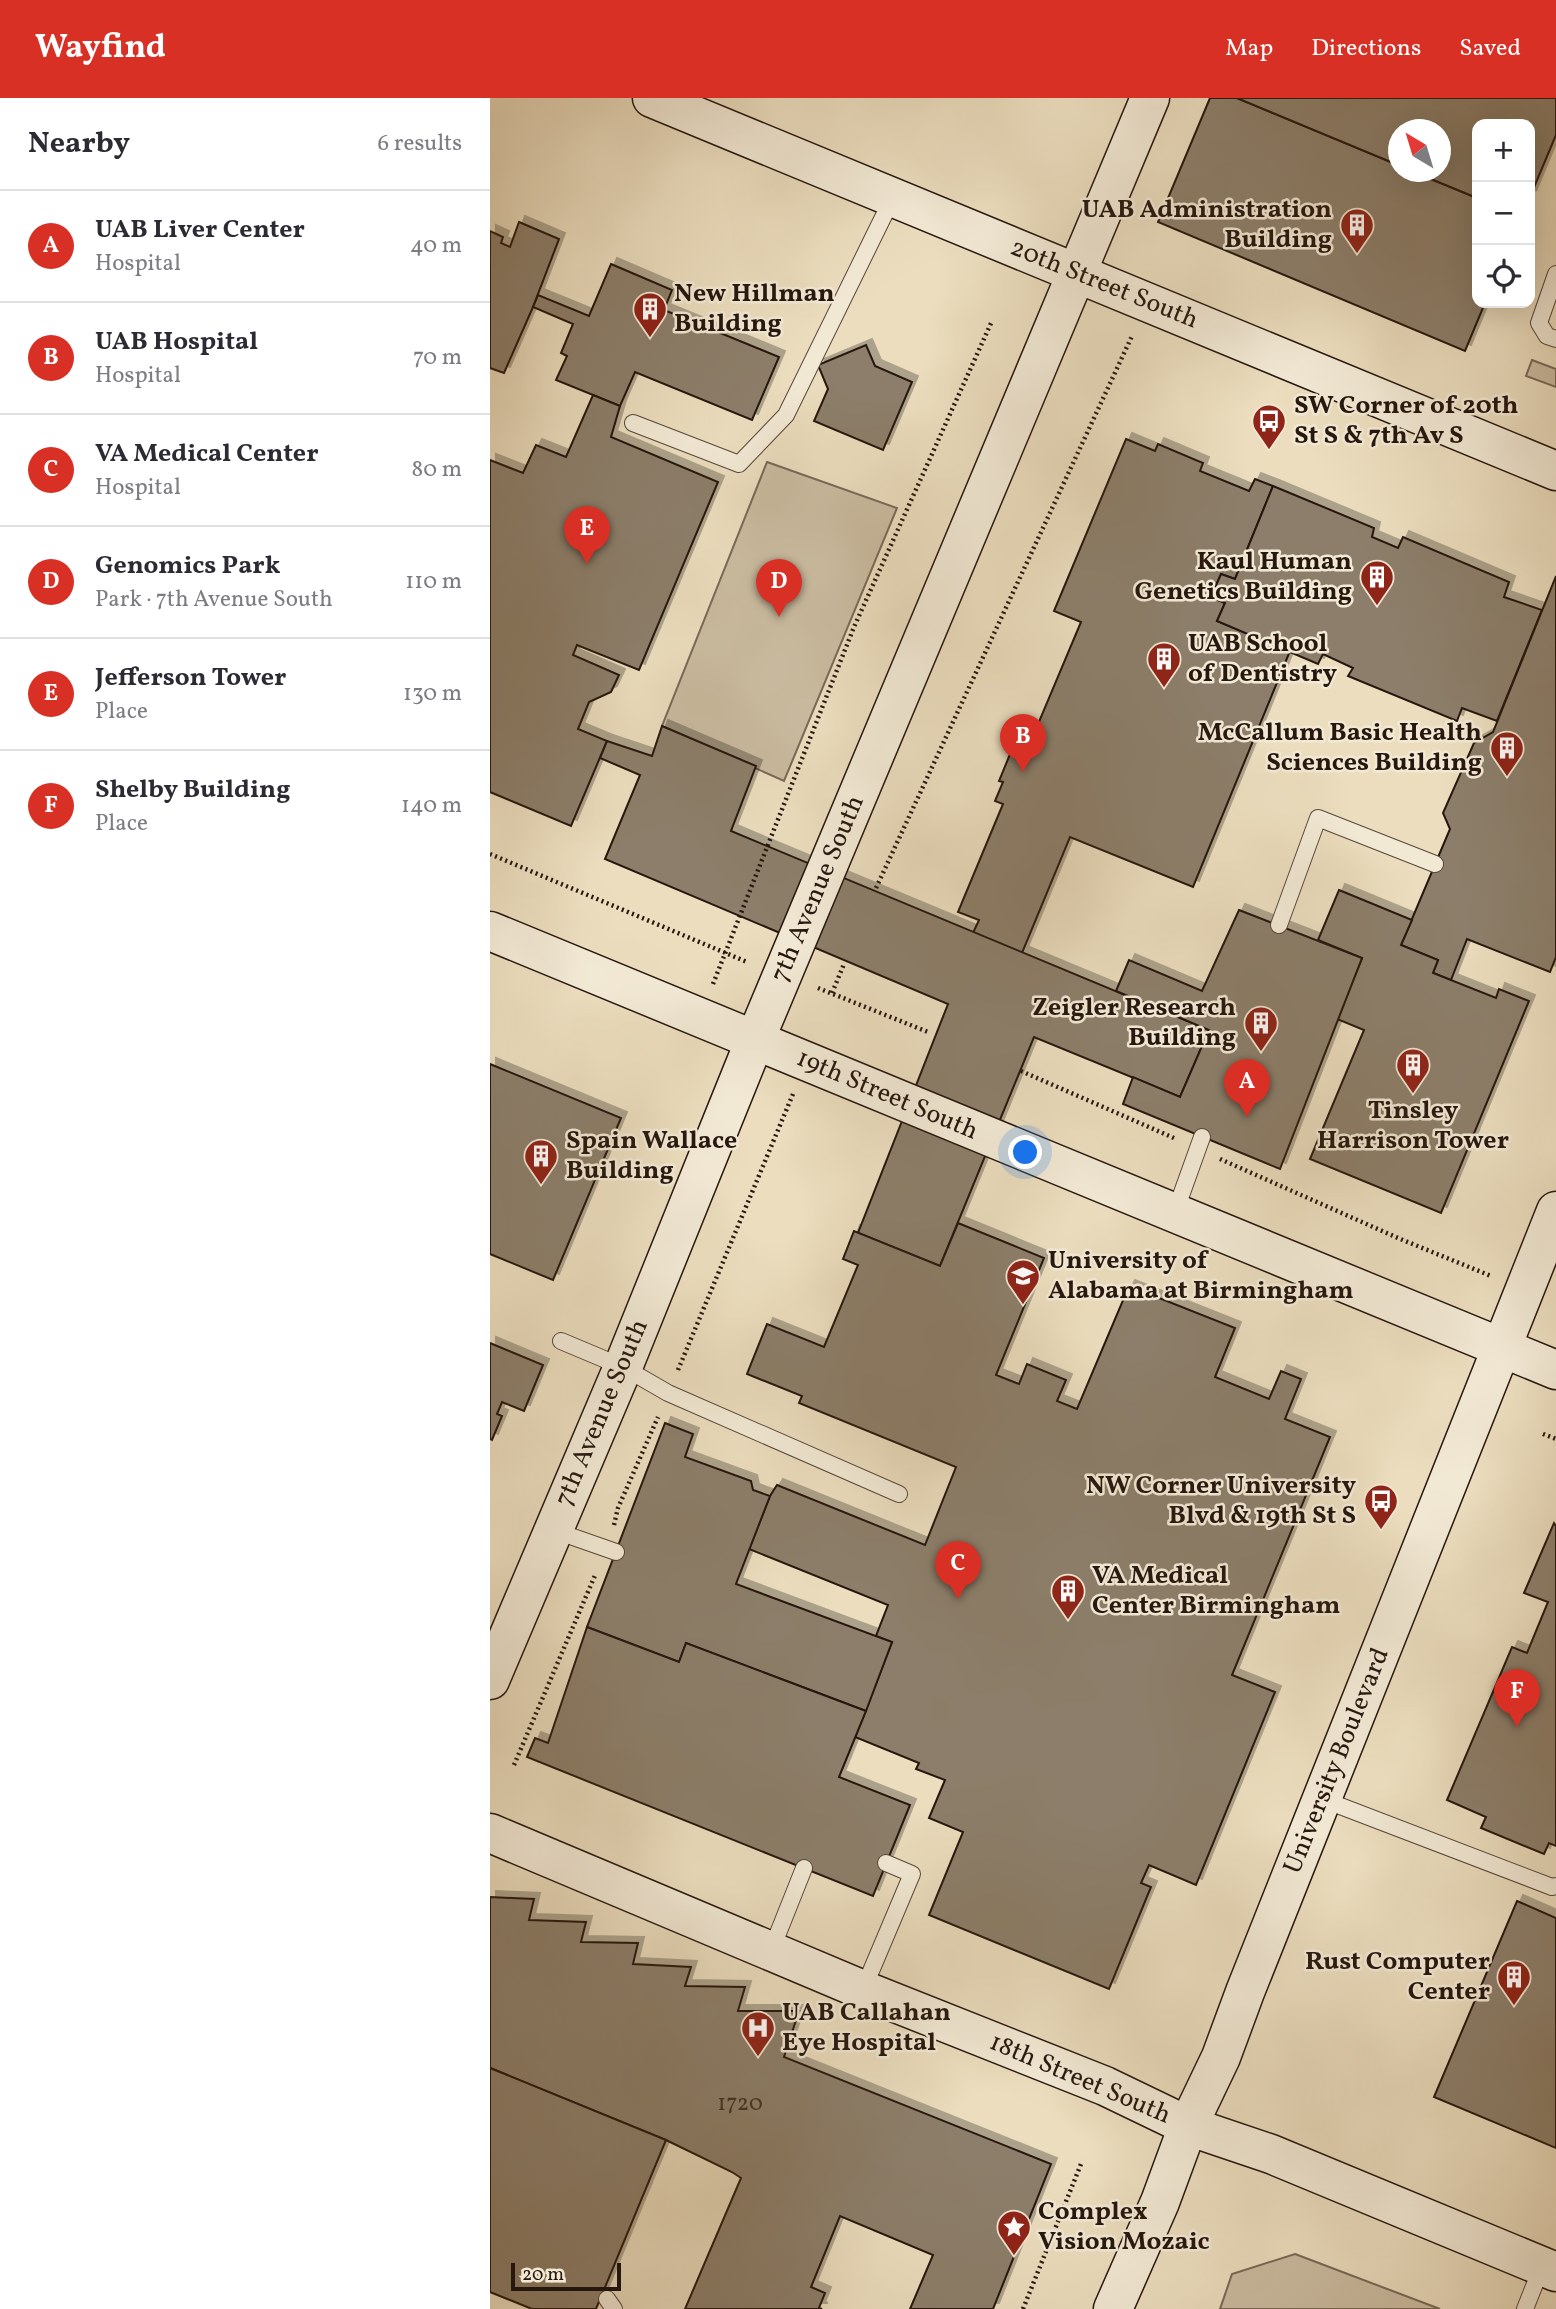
<!DOCTYPE html>
<meta charset="utf-8">
<style>
body{margin:0;font-family:Vollkorn,serif;background:#f2f2f3;color:#2b2b33}
.controls{position:absolute;right:21px;top:21px;display:grid;overflow:hidden;border-radius:14px;box-shadow:0 7px 28px #0002}
.controls button{width:63px;height:63px;display:grid;place-items:center;padding:0;border:0;border-bottom:2px solid #e1e1e2;background:#fff;color:#2b2b33;font:35px sans-serif}
.compass{position:absolute;left:898px;top:21px;width:63px;height:63px;border-radius:50%;background:#fff;box-shadow:0 7px 28px #0002;rotate:322deg}
.scale{position:absolute;left:21px;bottom:18px;width:110px;box-sizing:border-box;padding-left:7px;border:4px solid #26170f;border-top:0;font-size:19px;line-height:24px;white-space:nowrap;color:#26170f;-webkit-text-stroke:5px #f2e9d5;paint-order:stroke}
.you{position:absolute;left:536px;top:1055px;width:24px;height:24px;margin:-18px;border:5px solid #fff;border-radius:50%;background:#1a73e8;box-shadow:0 0 0 10px #1a73e833}
.badge{display:grid;place-items:center;width:46px;height:46px;border-radius:50%;background:#d93025;color:#fff;font-size:23px;font-weight:700}
.pin{position:absolute;translate:-50% -58px;filter:drop-shadow(0 2px 4px #0008)}
.pin::after{content:'';position:absolute;top:37px;width:24px;height:21px;background:inherit;clip-path:polygon(0 0,100% 0,50% 100%)}
.list{margin:0;padding:0;list-style:none}
h2{display:flex;justify-content:space-between;align-items:center;height:91px;margin:0;padding:0 28px;font-size:30px}
h2 small{font-size:23px;font-weight:400;color:#7c7c81}
.list li{display:grid;grid-template-columns:46px 1fr auto;gap:21px;align-items:center;box-sizing:border-box;height:112px;padding:0 28px;border-top:2px solid #e1e1e2}
.list b{display:block;font-size:26px;white-space:nowrap}
.list p{margin:0;font-size:23px;white-space:nowrap;color:#7c7c81}
.list em{font-size:23px;font-style:normal;color:#7c7c81}
.icon{flex:none;width:38px;height:38px;fill:none;stroke:currentColor;stroke-width:2;stroke-linecap:round;stroke-linejoin:round}
.map{position:relative;flex:none;width:1066px;height:2211px;overflow:hidden}
header{display:flex;align-items:center;gap:42px;box-sizing:border-box;height:98px;padding:0 35px;background:#d93025;color:#fff}
header strong{font-size:33px}
nav{display:flex;gap:38px;margin-inline-start:auto;font-size:24px}
main{display:flex}
aside{flex:1;background:#fff}
.map>svg:first-child{display:block}
</style>
<header>
<strong>Wayfind</strong>
<nav><a>Map</a><a>Directions</a><a>Saved</a></nav>
</header>
<main>
<aside>
<h2>Nearby<small>6 results</small></h2>
<ul class="list">
<li><span class="badge">A</span><div><b>UAB Liver Center</b><p>Hospital</p></div><em>40 m</em></li>
<li><span class="badge">B</span><div><b>UAB Hospital</b><p>Hospital</p></div><em>70 m</em></li>
<li><span class="badge">C</span><div><b>VA Medical Center</b><p>Hospital</p></div><em>80 m</em></li>
<li><span class="badge">D</span><div><b>Genomics Park</b><p>Park · 7th Avenue South</p></div><em>110 m</em></li>
<li><span class="badge">E</span><div><b>Jefferson Tower</b><p>Place</p></div><em>130 m</em></li>
<li><span class="badge">F</span><div><b>Shelby Building</b><p>Place</p></div><em>140 m</em></li>
</ul>
</aside>
<div class="map">
<svg width="1066" height="2211" viewBox="0 0 1066 2211">
<defs>
<filter id="shadow"><feDropShadow dx="6" dy="-6" stdDeviation="0" flood-color="#0004"/></filter>
</defs>
<rect width="100%" height="100%" fill="#ebddbe"/>
<filter id="stains"><feTurbulence type="fractalNoise" baseFrequency=".00286" numOctaves="4"/><feColorMatrix values="0 0 0 0 .2 0 0 0 0 .09 0 0 0 0 .02 0 0 0 .5 -.17"/></filter>
<radialGradient id="worn" r=".72"><stop offset=".6" stop-color="#630" stop-opacity="0"/><stop offset="1" stop-color="#630" stop-opacity=".3"/></radialGradient>
<g fill="#cabba0" stroke="#786958" stroke-width="2">
<polygon points="1042,262 1066,271 1066,289 1036,278"/>
<polygon points="277,364 407,410 294,683 172,628"/>
<polygon points="805,2156 950,2211 730,2211 742,2176"/>
</g>
<g fill="#8c7e6a" stroke="#26170f" stroke-width="2" filter="url(#shadow)">
<polygon points="720,0 747,0 908,67 908,74 924,74 987,100 987,205 995,205 975,253 668,124"/>
<polygon points="747,0 1066,0 1066,37 1040,99 1040,26 987,26 987,100 924,74 950,74 950,32 908,32 908,67"/>
<polygon points="29,124 69,141 43,209 14,275 0,270 0,133 13,139 11,145 20,149"/>
<polygon points="121,166 182,192 174,212 289,259 262,322 145,274 130,308 66,282 77,258 71,255 83,226 43,209 48,197 99,218"/>
<polygon points="376,247 385,268 422,284 393,352 324,323 338,291 328,267"/>
<polygon points="103,297 130,308 121,339 228,384 149,572 87,547 83,557 129,577 121,594 99,604 88,631 117,643 81,728 0,694 0,362 33,375 46,347 76,359"/>
<polygon points="636,341 665,353 668,346 713,365 710,373 759,393 765,381 783,388 745,481 731,476 721,499 735,505 727,523 800,553 703,789 580,739 532,855 483,835 489,822 468,814 513,706 505,703 513,684 509,683 525,644 531,647 539,628 546,631 591,524 564,513"/>
<polygon points="783,388 884,430 882,439 908,450 913,439 1019,484 1014,499 1052,512 1007,623 972,610 967,623 858,578 863,570 833,556 828,566 727,523 735,505 721,499 731,476 745,481"/>
<polygon points="1066,478 1066,859 1060,874 977,841 961,882 943,875 948,862 911,847 960,731 953,715 984,645 1003,634"/>
<polygon points="172,628 266,668 241,733 719,932 690,999 544,939 450,1168 368,1135 458,906 115,761 150,677 110,660 117,643 162,658"/>
<polygon points="849,792 922,822 911,847 948,862 943,875 1006,900 1009,891 1039,903 951,1115 820,1061 874,932 847,921 872,860 828,842"/>
<polygon points="749,812 872,860 790,1071 633,1006 643,979 690,999 719,932 626,893 639,862 712,893"/>
<polygon points="0,966 131,1020 63,1182 0,1156"/>
<polygon points="468,1125 554,1160 506,1277 529,1286 537,1266 576,1282 567,1303 587,1311 639,1188 745,1230 725,1279 779,1301 791,1273 811,1281 795,1321 840,1339 742,1577 785,1594 706,1787 659,1767 651,1785 661,1789 619,1891 439,1817 473,1734 439,1720 455,1682 426,1671 429,1665 365,1639 402,1544 386,1538 398,1507 259,1451 280,1398 287,1387 435,1447 466,1369 309,1305 312,1298 257,1276 277,1226 334,1249 368,1167 353,1161 364,1133 450,1168"/>
<polygon points="0,1245 53,1267 34,1313 12,1304 7,1316 12,1318 2,1342 0,1341"/>
<polygon points="175,1325 203,1336 195,1359 261,1383 263,1392 280,1398 246,1486 402,1544 376,1613 196,1545 189,1564 97,1529"/>
<polygon points="1064,1425 1066,1428 1066,1748 1059,1745 1054,1756 991,1730 996,1719 957,1702 1022,1549 1037,1555 1058,1504 1034,1495"/>
<polygon points="97,1529 189,1564 196,1545 376,1613 349,1679 420,1707 383,1798 37,1659 45,1640 58,1645"/>
<polygon points="0,1799 44,1801 39,1822 96,1824 91,1844 148,1845 143,1866 201,1869 195,1888 255,1889 248,1913 309,1913 294,1959 561,2066 503,2211 420,2211 443,2157 350,2118 321,2189 335,2195 329,2210 332,2211 195,2211 251,2080 242,2074 176,2042 0,1970"/>
<polygon points="1027,1803 1066,1820 1066,2050 944,1999"/>
<polygon points="0,1970 176,2042 106,2211 42,2211 0,2194"/>
</g>
<g fill="none" stroke-linecap="round" stroke-linejoin="round">
<g stroke="#57483b" stroke-width="18">
<g id="lane">
<polyline points="1066,176 1049,225 1057,238 1066,241"/>
<polyline points="143,325 249,366 296,317 403,99"/>
<polyline points="789,827 828,720 945,766"/>
<polyline points="684,1117 712,1039"/>
<polyline points="71,1243 133,1269 178,1295 409,1396"/>
<polyline points="63,1432 126,1454"/>
<polyline points="832,1701 1062,1789 1066,1788"/>
<polyline points="281,1853 314,1770"/>
<polyline points="373,1892 422,1776 396,1765"/>
<polyline points="117,2201 124,2211"/>
<polyline points="1035,2211 1052,2168"/>
</g>
</g>
<g stroke="#26170f" stroke-width="41">
<g id="secondary">
<polyline points="162,0 1066,373"/>
<polyline points="0,833 1066,1272"/>
<polyline points="0,1582 133,1269 265,942 660,0"/>
<polyline points="0,1735 373,1892 615,1988 698,2028 781,2056 1066,2174"/>
<polyline points="623,2211 670,2104 698,2028 731,1959 755,1894 1066,1113"/>
</g>
</g>
<g stroke="#26170f" stroke-width="4.5" stroke-dasharray="2 3.5" stroke-linecap="butt">
<polyline points="0,756 257,864"/>
<polyline points="386,790 642,238"/>
<polyline points="223,886 364,529 502,223"/>
<polyline points="328,890 438,934"/>
<polyline points="342,895 354,866"/>
<polyline points="531,973 684,1040"/>
<polyline points="730,1061 908,1140 1001,1178"/>
<polyline points="188,1272 303,996"/>
<polyline points="1053,1336 1066,1341"/>
<polyline points="124,1427 128,1410 168,1319"/>
<polyline points="24,1667 106,1475"/>
<polyline points="533,2211 591,2066"/>
</g>
<use href="#lane" stroke="#f2e9d5" stroke-width="16"/>
<use href="#secondary" stroke="#f2e9d5" stroke-width="38"/>
</g>
<defs>
<g id="building-pin" transform="scale(1.75)"><path d="M0 17L-7.5 6A9.5 9.5 0 1 1 7.5 6Z" fill="#8f2418" stroke="#f2e9d5"/><path d="M-4-6H4V6H1V3H-1V6H-4ZM-2.5-4.3h1.7v1.8h-1.7ZM.8-4.3h1.7v1.8H.8ZM-2.5-1h1.7V.8h-1.7ZM.8-1h1.7V.8H.8Z" fill="#fff"/></g>
<g id="bus-pin" transform="scale(1.75)"><path d="M0 17L-7.5 6A9.5 9.5 0 1 1 7.5 6Z" fill="#8f2418" stroke="#f2e9d5"/><path d="M-5-6H5V4H4V6H2V4H-2V6H-4V4H-5ZM-3.5-4V0h7V-4ZM-3.5 1.2v1.5H-2V1.2ZM2 1.2v1.5H3.5V1.2Z" fill="#fff"/></g>
<g id="university-pin" transform="scale(1.75)"><path d="M0 17L-7.5 6A9.5 9.5 0 1 1 7.5 6Z" fill="#8f2418" stroke="#f2e9d5"/><path d="M0-5L7-2L0 1L-7-2ZM-4 1L0 2.5L4 1V4Q0 6-4 4Z" fill="#fff"/></g>
<g id="hospital-pin" transform="scale(1.75)"><path d="M0 17L-7.5 6A9.5 9.5 0 1 1 7.5 6Z" fill="#8f2418" stroke="#f2e9d5"/><path d="M-5-5h3v3.5h4V-5h3V5h-3V1.5h-4V5h-3Z" fill="#fff"/></g>
<g id="sight-pin" transform="scale(1.75)"><path d="M0 17L-7.5 6A9.5 9.5 0 1 1 7.5 6Z" fill="#8f2418" stroke="#f2e9d5"/><path d="M0-6L1.8-2.2L6-1.7L2.9 1.2L3.7 5.4L0 3.3L-3.7 5.4L-2.9 1.2L-6-1.7L-1.8-2.2Z" fill="#fff"/></g>
</defs>
<g fill-rule="evenodd">
<use href="#building-pin" x="867" y="127"/>
<use href="#building-pin" x="160" y="211"/>
<use href="#bus-pin" x="779" y="323"/>
<use href="#building-pin" x="887" y="479"/>
<use href="#building-pin" x="674" y="561"/>
<use href="#building-pin" x="1017" y="650"/>
<use href="#building-pin" x="771" y="925"/>
<use href="#building-pin" x="923" y="967"/>
<use href="#building-pin" x="51" y="1058"/>
<use href="#university-pin" x="533" y="1178"/>
<use href="#bus-pin" x="891" y="1403"/>
<use href="#building-pin" x="578" y="1493"/>
<use href="#building-pin" x="1024" y="1879"/>
<use href="#hospital-pin" x="268" y="1930"/>
<use href="#sight-pin" x="524" y="2129"/>
</g>
<g text-anchor="middle" dominant-baseline="central" stroke-width="5" stroke-linejoin="round" paint-order="stroke">
<g font-size="23" fill="#403126">
<text x="250" y="2006">1720</text>
</g>
<g font-size="26" font-weight="bold" fill="#26170f" stroke="#f2e9d5" text-anchor="start">
<text x="842" y="112" text-anchor="end">UAB Administration<tspan x="842" dy="30">Building</tspan></text>
<text x="184" y="196">New Hillman<tspan x="184" dy="30">Building</tspan></text>
<text x="804" y="308">SW Corner of 20th<tspan x="804" dy="30">St S &amp; 7th Av S</tspan></text>
<text x="862" y="464" text-anchor="end">Kaul Human<tspan x="862" dy="30">Genetics Building</tspan></text>
<text x="698" y="546">UAB School<tspan x="698" dy="30">of Dentistry</tspan></text>
<text x="992" y="635" text-anchor="end">McCallum Basic Health<tspan x="992" dy="30">Sciences Building</tspan></text>
<text x="746" y="910" text-anchor="end">Zeigler Research<tspan x="746" dy="30">Building</tspan></text>
<text x="923" y="1013" text-anchor="middle">Tinsley<tspan x="923" dy="30">Harrison Tower</tspan></text>
<text x="76" y="1043">Spain Wallace<tspan x="76" dy="30">Building</tspan></text>
<text x="558" y="1163">University of<tspan x="558" dy="30">Alabama at Birmingham</tspan></text>
<text x="866" y="1388" text-anchor="end">NW Corner University<tspan x="866" dy="30">Blvd &amp; 19th St S</tspan></text>
<text x="602" y="1478">VA Medical<tspan x="602" dy="30">Center Birmingham</tspan></text>
<text x="1000" y="1864" text-anchor="end">Rust Computer<tspan x="1000" dy="30">Center</tspan></text>
<text x="292" y="1915">UAB Callahan<tspan x="292" dy="30">Eye Hospital</tspan></text>
<text x="548" y="2114">Complex<tspan x="548" dy="30">Vision Mozaic</tspan></text>
</g>
<g font-size="26" fill="#26170f" stroke="#f2e9d5">
<text transform="translate(614 186) rotate(22)">20th Street South</text>
<text transform="translate(328 791) rotate(-67)">7th Avenue South</text>
<text transform="translate(397 997) rotate(23)">19th Street South</text>
<text transform="translate(112 1315) rotate(-67)">7th Avenue South</text>
<text transform="translate(847 1663) rotate(-68)">University Boulevard</text>
<text transform="translate(590 1981) rotate(23)">18th Street South</text>
</g>
</g>
<rect width="100%" height="100%" filter="url(#stains)"/>
<rect width="100%" height="100%" fill="url(#worn)"/>
</svg>
<div class="controls">
<button>+</button>
<button>−</button>
<button><svg class="icon" aria-label="locate" viewBox="0 0 24 24"><circle cx="12" cy="12" r="6"/><path d="M12 2v4M12 18v4M2 12h4M18 12h4"/></svg></button>
</div>
<svg class="compass" viewBox="-18 -18 36 36"><path d="M0-13l5 13h-10z" fill="#e53935"/><path d="M0 13l5-13h-10z" fill="#7c7c81"/></svg>
<div class="scale">20 m</div>
<div class="you"></div>
<div class="pin badge" style="left:757px;top:1019px">A</div>
<div class="pin badge" style="left:533px;top:674px">B</div>
<div class="pin badge" style="left:468px;top:1501px">C</div>
<div class="pin badge" style="left:289px;top:519px">D</div>
<div class="pin badge" style="left:97px;top:466px">E</div>
<div class="pin badge" style="left:1027px;top:1629px">F</div>
</div>
</main>
